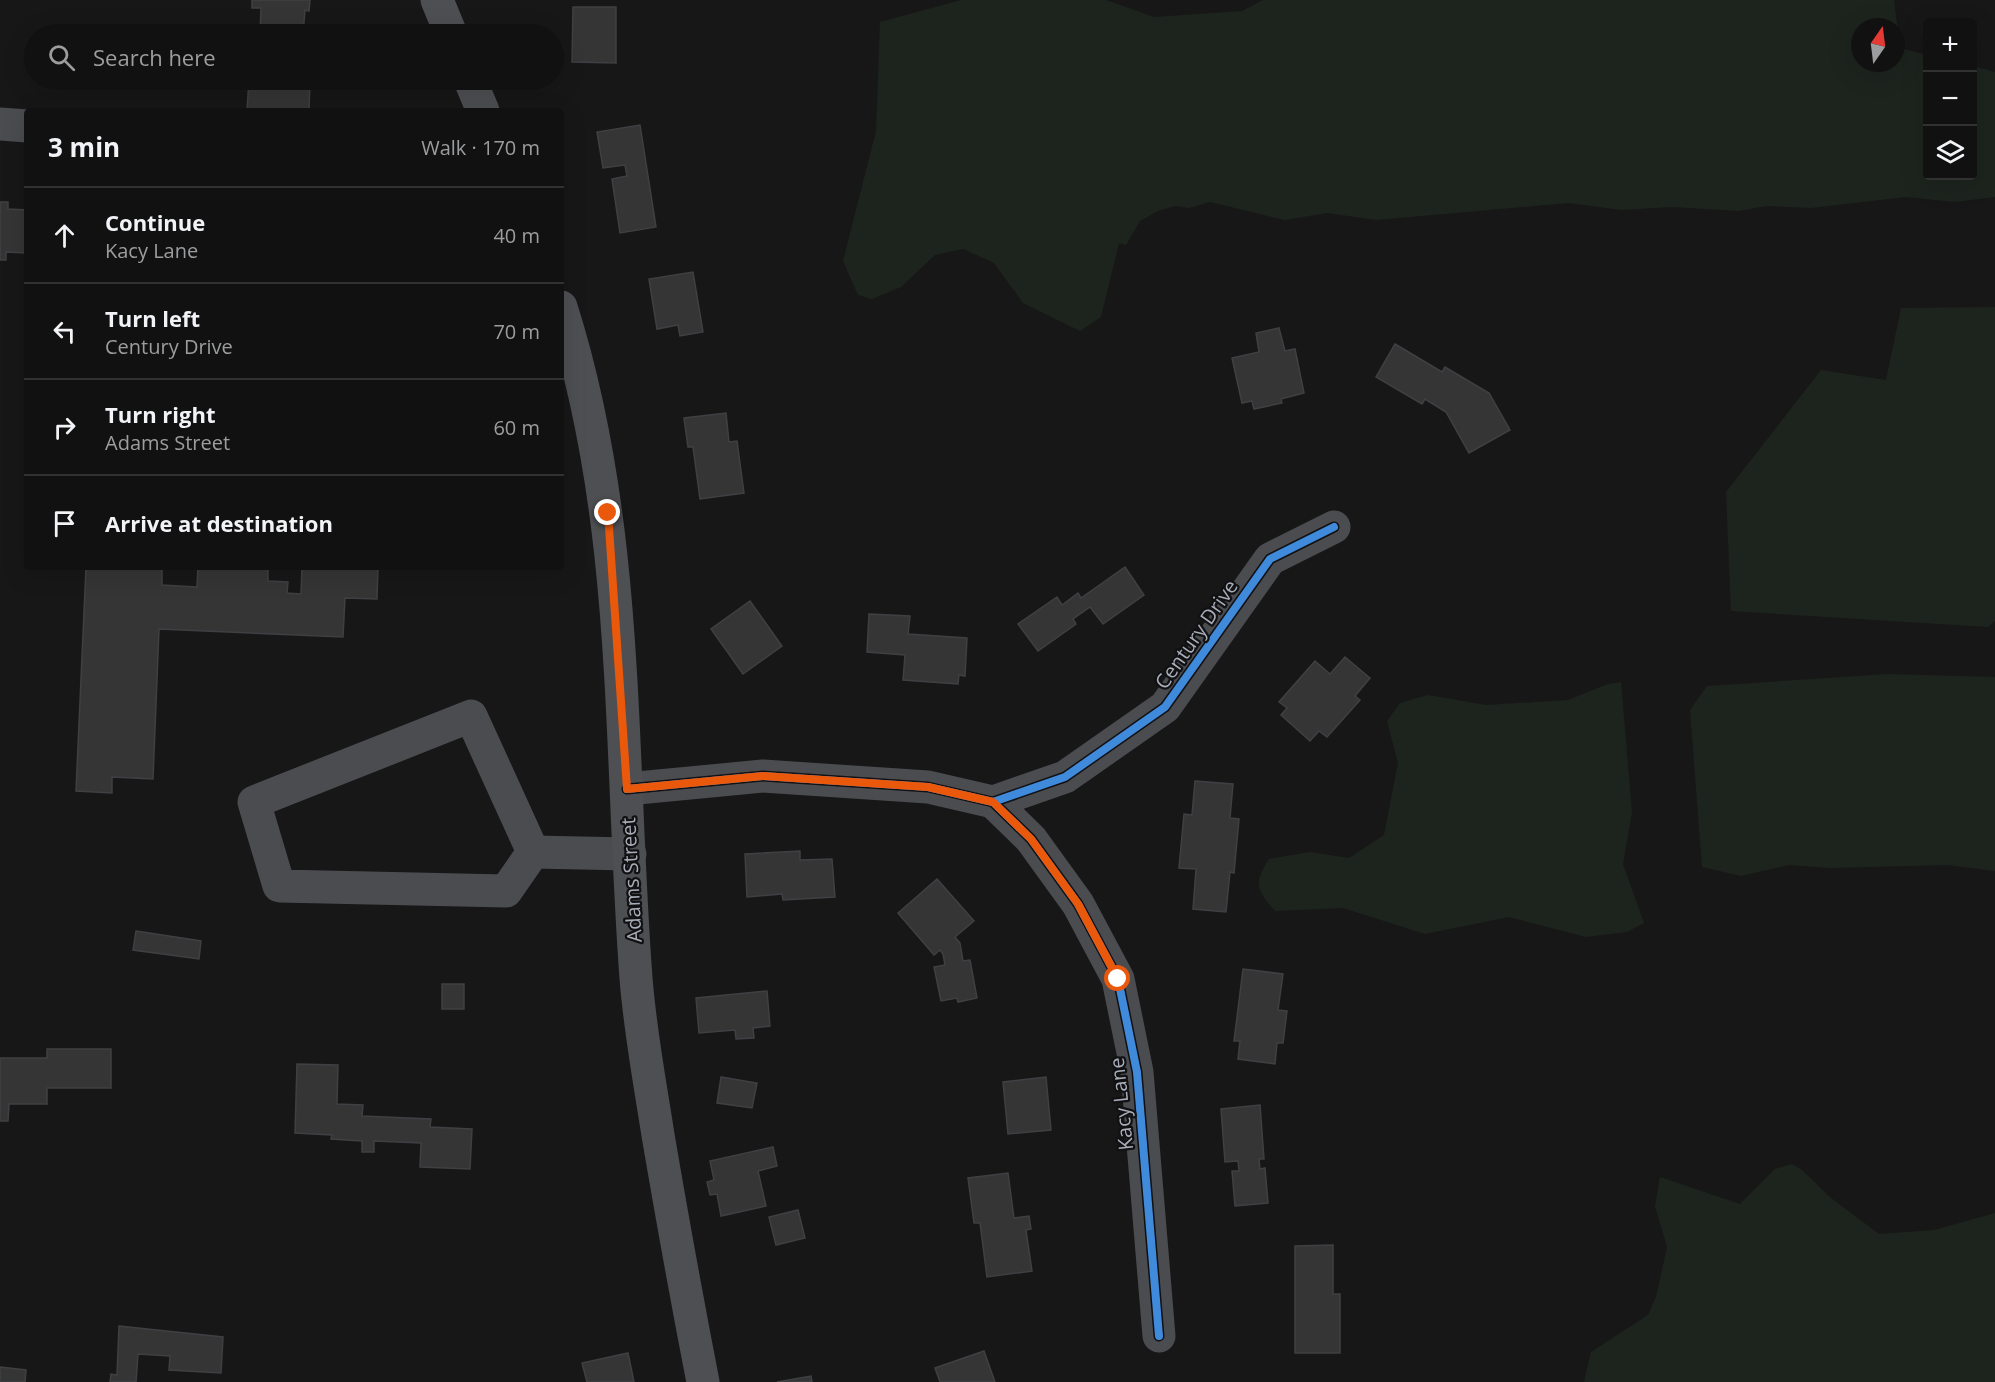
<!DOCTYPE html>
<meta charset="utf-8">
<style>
body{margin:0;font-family:"Open Sans",sans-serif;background:#1e1f1f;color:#f1f3f6}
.controls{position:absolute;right:18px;top:18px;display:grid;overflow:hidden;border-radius:6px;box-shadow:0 6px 24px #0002}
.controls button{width:54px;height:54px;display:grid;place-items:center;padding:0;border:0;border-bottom:2px solid #303131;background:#111;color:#f1f3f6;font:30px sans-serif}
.compass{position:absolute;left:1851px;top:18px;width:54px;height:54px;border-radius:50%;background:#111;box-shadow:0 6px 24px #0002;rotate:14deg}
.stop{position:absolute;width:18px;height:18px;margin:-14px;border:4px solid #ea580c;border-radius:50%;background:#fff}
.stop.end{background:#ea580c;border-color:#fff;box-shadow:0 2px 6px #0008}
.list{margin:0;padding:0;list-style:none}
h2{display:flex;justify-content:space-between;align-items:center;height:78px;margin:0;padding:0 24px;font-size:26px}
h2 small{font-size:20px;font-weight:400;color:#9c9d9f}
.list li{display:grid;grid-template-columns:39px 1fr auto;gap:18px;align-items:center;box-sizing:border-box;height:96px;padding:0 24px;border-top:2px solid #303131}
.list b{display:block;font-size:22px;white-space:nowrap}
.list p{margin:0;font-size:20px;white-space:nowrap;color:#9c9d9f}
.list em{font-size:20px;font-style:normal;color:#9c9d9f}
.icon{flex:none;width:33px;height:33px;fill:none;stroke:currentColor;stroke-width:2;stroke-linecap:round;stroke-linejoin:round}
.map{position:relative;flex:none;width:1995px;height:1382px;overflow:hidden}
.search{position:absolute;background:#111;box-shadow:0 6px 24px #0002;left:24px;top:24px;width:540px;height:66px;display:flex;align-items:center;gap:15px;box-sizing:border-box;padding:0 21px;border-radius:33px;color:#9c9d9f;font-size:22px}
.panel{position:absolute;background:#111;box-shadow:0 6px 24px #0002;left:24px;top:108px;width:540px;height:462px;border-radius:6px}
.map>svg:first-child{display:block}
</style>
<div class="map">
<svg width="1995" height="1382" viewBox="0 0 1995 1382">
<rect width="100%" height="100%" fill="#171717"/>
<g fill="#1d241e" fill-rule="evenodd">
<path d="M961,0H1106L1154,17L1242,11L1263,0H1894L1900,48L1927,55L1928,176H1972L1973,66L1995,72V197L1955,202L1906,197L1811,208L1766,206L1739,211L1672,207L1621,210L1569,203L1376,220L1327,213L1285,220L1210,202L1189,208L1175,206L1158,211L1140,221L1126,245L1119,243L1101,317L1080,331L1023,303L994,263L963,249L935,255L901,287L872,299L858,295L843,261L876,131L880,22ZM1860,27H1896V63H1860Z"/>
<polygon points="1995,307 1995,621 1988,627 1731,611 1726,492 1821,370 1886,380 1901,308"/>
<polygon points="1887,674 1995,677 1995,871 1947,865 1830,868 1789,865 1741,876 1702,867 1690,710 1707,686"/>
<path d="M1621,682L1632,812L1623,864L1644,923L1627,932L1586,937L1509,917L1425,934L1343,908L1275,911C1257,891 1253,883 1269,859L1310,852L1349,858L1384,835L1398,763L1387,721L1400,703L1428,695L1486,705L1568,700L1608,684Z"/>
<polygon points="1792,1164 1802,1170 1831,1198 1879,1234 1934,1230 1995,1213 1995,1382 1584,1382 1591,1352 1648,1315 1656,1297 1667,1247 1655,1206 1660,1177 1740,1204 1775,1169"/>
</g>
<g fill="#353536" stroke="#3f4043" stroke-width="1.5">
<polygon points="252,0 310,0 309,11 305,10 303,34 260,34 261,8 252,8"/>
<polygon points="573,7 616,7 616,63 572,62"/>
<polygon points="249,80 310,80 309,111 247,111"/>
<polygon points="640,125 656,227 620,233 612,179 627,176 625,165 603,168 597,132"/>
<polygon points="0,202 8,202 8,209 27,210 27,253 6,252 6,260 0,260"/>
<polygon points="693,272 703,332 680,336 678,325 657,329 649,279"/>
<polygon points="1279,328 1285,351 1295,349 1304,393 1281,399 1282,403 1254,409 1252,401 1242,403 1232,358 1259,352 1256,333"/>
<polygon points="1395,344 1442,372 1445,367 1489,393 1510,430 1469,453 1446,412 1425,399 1422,404 1376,377"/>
<polygon points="726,413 729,442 737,441 744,493 700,499 693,447 688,447 684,418"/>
<polygon points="86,567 162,567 162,585 197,587 198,567 268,567 268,581 288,582 287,593 301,594 302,567 378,567 377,599 345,598 343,637 159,629 153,779 112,777 112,793 76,791"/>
<polygon points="1125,567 1144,595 1103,624 1090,607 1073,619 1076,624 1038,651 1018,624 1057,597 1062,605 1078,593 1081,598"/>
<polygon points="750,601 782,646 743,674 711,629"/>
<polygon points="869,614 910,616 908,634 967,638 965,676 959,675 958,684 903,680 905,655 867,652"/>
<polygon points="1345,657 1370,678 1355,696 1360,700 1327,737 1319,731 1310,741 1281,715 1287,708 1279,702 1315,661 1330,674"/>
<polygon points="1195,781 1233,784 1230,818 1239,819 1234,873 1230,872 1226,912 1193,909 1196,869 1179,868 1184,814 1192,815"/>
<polygon points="800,851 800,860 832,859 835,897 783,900 782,894 747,897 745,854"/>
<polygon points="937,879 974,921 955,937 960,943 963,961 970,960 977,998 958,1002 957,998 941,1001 934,967 945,965 943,954 940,950 934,955 898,913"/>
<polygon points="136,931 201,941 199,959 133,950"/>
<polygon points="1243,969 1283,974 1278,1010 1287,1011 1283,1043 1277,1043 1275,1064 1238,1059 1240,1041 1234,1041"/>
<rect x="442" y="984" width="22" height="25"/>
<polygon points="767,991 770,1026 753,1028 754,1038 736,1039 735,1030 699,1033 696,998"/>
<polygon points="47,1049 111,1049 111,1088 47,1088 47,1104 9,1104 8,1121 0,1121 0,1058 47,1058"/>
<polygon points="297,1064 338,1065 337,1104 363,1105 362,1116 431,1119 430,1127 472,1129 470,1169 420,1167 421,1143 374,1141 374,1152 362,1152 362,1141 331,1139 332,1135 295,1133"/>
<polygon points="721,1077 757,1083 752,1108 717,1103"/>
<polygon points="1046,1077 1051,1130 1008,1134 1003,1082"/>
<polygon points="1260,1105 1264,1159 1259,1159 1260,1169 1265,1168 1268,1203 1235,1206 1232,1171 1239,1171 1238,1161 1225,1162 1221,1109"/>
<polygon points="773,1147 777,1166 758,1171 766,1206 721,1216 717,1194 710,1195 707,1182 714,1180 710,1161"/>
<polygon points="1008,1173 1014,1218 1029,1216 1031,1229 1026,1230 1032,1271 987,1277 980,1223 974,1223 968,1178"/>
<polygon points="798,1210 805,1238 776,1245 769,1217"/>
<polygon points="1333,1245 1333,1294 1340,1294 1340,1353 1295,1353 1295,1246"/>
<polygon points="119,1326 223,1337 221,1373 169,1370 170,1356 138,1354 136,1382 110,1382 111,1374 117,1375"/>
<polygon points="984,1351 995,1382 940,1382 935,1368"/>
<polygon points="628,1353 634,1382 587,1382 582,1363"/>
<polygon points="0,1367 26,1370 25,1382 0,1382"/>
<polygon points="811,1376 812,1382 777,1382"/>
</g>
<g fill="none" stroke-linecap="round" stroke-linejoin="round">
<g stroke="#4b4c50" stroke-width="33">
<polyline points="0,124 27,126"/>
<polyline points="627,789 763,776 928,787 993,802 1065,777 1165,707 1270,559 1334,527"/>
<polyline points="993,802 1031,839 1078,904 1118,979 1137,1072 1159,1336"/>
<polyline points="533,852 506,891 279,886 254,802 471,716 533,852 630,854"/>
</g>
<g stroke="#4d4f52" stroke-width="33">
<polyline points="437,0 451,34"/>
<polyline points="470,80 483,111"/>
<path d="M561,307C631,527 619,752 636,978C640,1031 650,1083 658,1135C672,1217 687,1300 703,1382"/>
</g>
<g stroke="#111113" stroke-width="11">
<g id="cycleway">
<polyline points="627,789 763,776 928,787 993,802 1065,777 1165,707 1270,559 1334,527"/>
<polyline points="993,802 1031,839 1078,904 1118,979 1137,1072 1159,1336"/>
</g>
</g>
<use href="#cycleway" stroke="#408adc" stroke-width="8"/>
</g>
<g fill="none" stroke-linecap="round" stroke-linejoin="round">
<polyline stroke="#ea580c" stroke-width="8" points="608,513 627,789 763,776 928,787 993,802 1031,839 1078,904 1118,979"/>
</g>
<g text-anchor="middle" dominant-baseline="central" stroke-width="4.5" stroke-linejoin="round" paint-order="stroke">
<g font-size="20" fill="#a8adb8" stroke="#111113">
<text transform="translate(1196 634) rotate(-55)">Century Drive</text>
<text transform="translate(631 880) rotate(-93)">Adams Street</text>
<text transform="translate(1121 1104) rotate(-96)">Kacy Lane</text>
</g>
</g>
</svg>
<div class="controls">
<button>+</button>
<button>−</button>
<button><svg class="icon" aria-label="layers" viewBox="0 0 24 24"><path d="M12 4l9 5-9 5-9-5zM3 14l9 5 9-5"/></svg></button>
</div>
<svg class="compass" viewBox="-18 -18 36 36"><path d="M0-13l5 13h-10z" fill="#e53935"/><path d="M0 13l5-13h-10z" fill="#9c9d9f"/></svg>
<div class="stop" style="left:1118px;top:979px"></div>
<div class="stop end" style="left:608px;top:513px"></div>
<div class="search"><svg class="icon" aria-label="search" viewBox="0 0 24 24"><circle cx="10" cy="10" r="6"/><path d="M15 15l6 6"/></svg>Search here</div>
<section class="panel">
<h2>3 min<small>Walk · 170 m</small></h2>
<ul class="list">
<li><svg class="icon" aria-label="ahead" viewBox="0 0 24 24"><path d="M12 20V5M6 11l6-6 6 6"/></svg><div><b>Continue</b><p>Kacy Lane</p></div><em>40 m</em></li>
<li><svg class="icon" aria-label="left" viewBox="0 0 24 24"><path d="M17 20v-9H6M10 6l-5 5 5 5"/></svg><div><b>Turn left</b><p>Century Drive</p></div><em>70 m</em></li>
<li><svg class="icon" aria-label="right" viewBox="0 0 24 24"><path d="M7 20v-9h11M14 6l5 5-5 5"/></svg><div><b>Turn right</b><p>Adams Street</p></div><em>60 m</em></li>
<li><svg class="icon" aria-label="arrive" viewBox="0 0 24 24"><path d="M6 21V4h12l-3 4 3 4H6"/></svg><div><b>Arrive at destination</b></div></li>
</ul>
</section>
</div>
